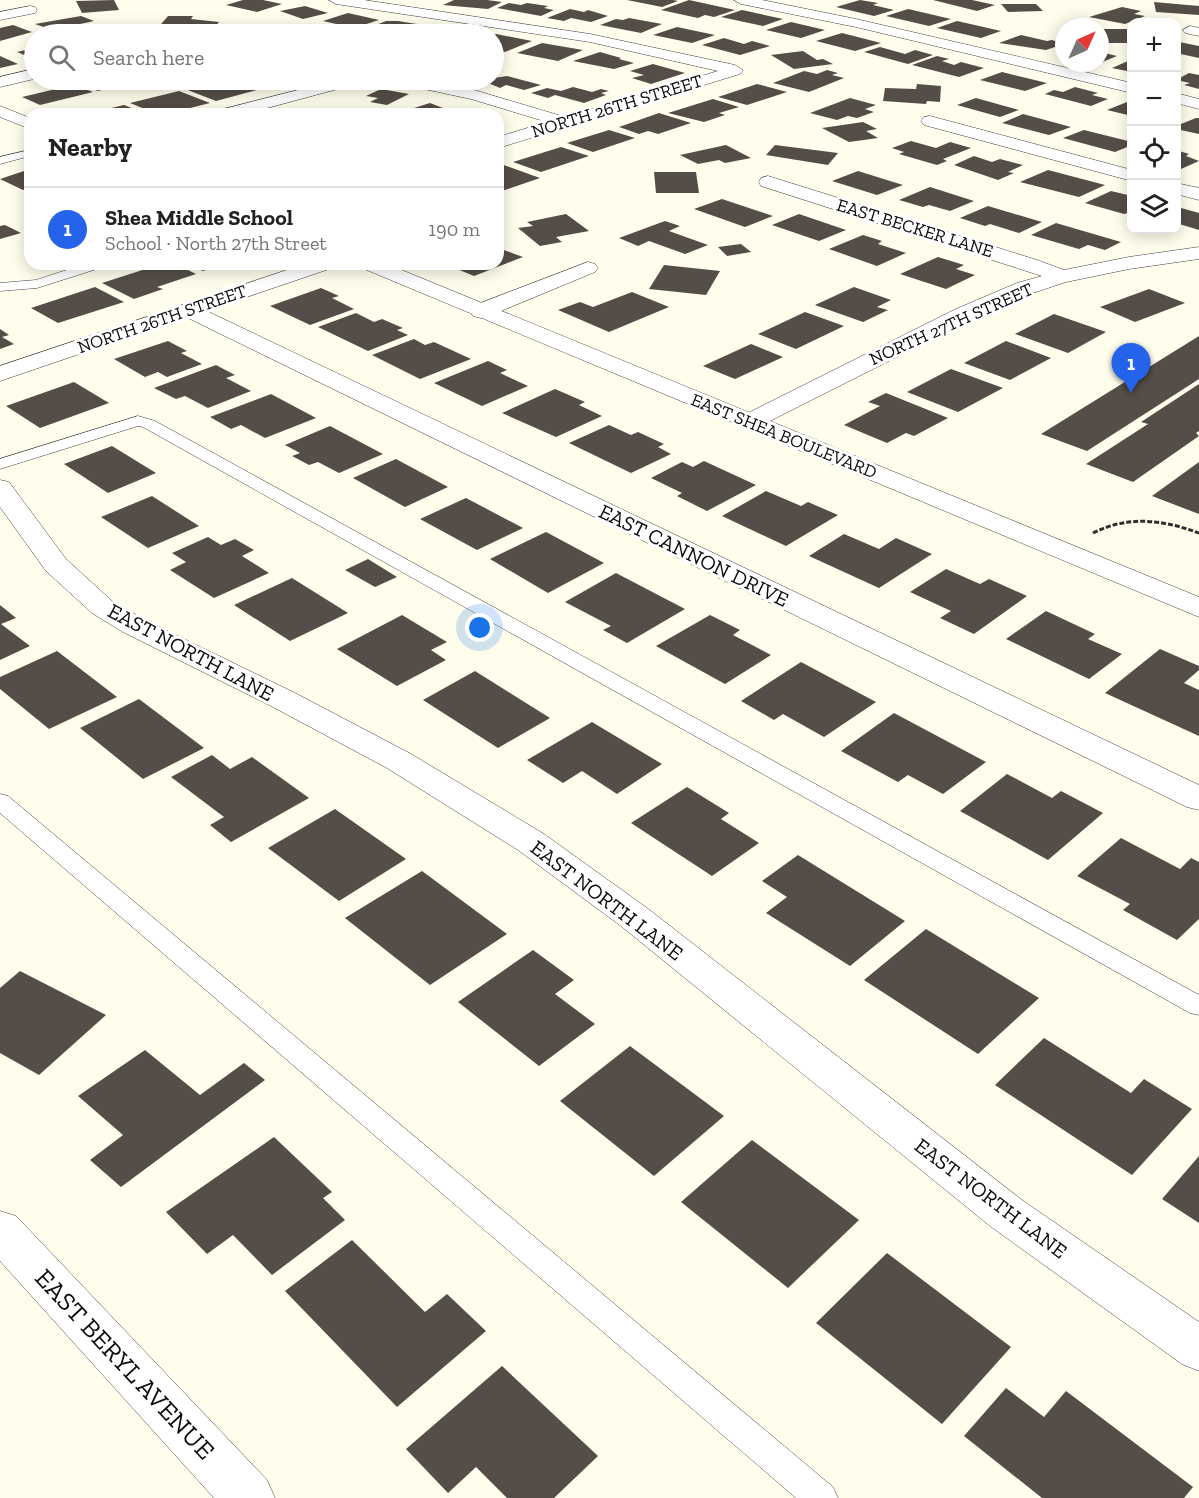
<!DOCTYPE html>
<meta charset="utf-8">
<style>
body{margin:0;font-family:"Zilla Slab",serif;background:#f2f2f2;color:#222}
.controls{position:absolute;right:18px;top:18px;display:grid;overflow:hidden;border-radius:12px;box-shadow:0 3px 15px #0003}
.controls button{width:54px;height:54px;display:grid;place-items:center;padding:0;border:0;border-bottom:2px solid #e0e0e0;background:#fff;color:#222;font:30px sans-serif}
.compass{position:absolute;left:1055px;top:18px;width:54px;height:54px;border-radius:50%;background:#fff;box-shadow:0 3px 15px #0003;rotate:45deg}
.you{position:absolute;left:480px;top:628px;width:21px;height:21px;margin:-15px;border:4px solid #fff;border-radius:50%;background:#1a73e8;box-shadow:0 0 0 9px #1a73e833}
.badge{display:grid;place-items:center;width:39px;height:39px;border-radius:50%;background:#2563eb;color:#fff;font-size:20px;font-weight:700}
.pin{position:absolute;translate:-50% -50px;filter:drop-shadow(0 2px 3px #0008)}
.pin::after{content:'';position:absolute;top:32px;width:21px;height:18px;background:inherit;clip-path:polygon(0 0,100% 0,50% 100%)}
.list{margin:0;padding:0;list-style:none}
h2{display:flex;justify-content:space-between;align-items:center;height:78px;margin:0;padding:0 24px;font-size:26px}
h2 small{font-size:20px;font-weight:400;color:#767676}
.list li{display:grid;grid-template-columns:39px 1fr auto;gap:18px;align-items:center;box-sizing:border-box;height:84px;padding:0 24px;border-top:2px solid #e0e0e0}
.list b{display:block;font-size:22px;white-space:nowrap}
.list p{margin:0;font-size:20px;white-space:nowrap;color:#767676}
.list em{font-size:20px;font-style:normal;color:#767676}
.icon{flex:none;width:33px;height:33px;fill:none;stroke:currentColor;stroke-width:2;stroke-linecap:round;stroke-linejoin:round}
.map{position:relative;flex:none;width:1199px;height:1498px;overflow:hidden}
.search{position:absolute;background:#fff;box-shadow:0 3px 15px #0003;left:24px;top:24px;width:480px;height:66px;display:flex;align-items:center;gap:15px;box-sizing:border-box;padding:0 21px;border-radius:33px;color:#767676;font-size:22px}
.panel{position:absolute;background:#fff;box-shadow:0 3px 15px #0003;left:24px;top:108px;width:480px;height:162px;border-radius:18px}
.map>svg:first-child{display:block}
</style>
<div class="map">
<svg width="1199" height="1498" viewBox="0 0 1199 1498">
<rect width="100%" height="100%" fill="#fffdeb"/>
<g fill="#554e48">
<polygon points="114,0 119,10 82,13 76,1"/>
<polygon points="243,0 263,0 282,4 257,12 226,5"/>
<polygon points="454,0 487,0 502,2 488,9 443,5"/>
<polygon points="627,0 673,0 678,1 662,7"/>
<polygon points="689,0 735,10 714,17 705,15 698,18 661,10"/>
<polygon points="860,0 878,3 873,5 894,10 874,16 836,7"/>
<polygon points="933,0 972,0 995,5 977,11"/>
<polygon points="1154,2 1199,6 1199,15 1156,12"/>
<polygon points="509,3 521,5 527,3 548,6 544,8 554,10 541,16 497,8"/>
<polygon points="1001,4 1036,4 1043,11 1008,12"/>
<polygon points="305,6 328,13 303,19 280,11"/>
<polygon points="1122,7 1141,11 1134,14 1145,16 1125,24 1089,17"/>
<polygon points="570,9 584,12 588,10 608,16 591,22 571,18 564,21 547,18"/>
<polygon points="908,9 951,19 929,26 886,16"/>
<polygon points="742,10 783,19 763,26 721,17"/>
<polygon points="348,13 379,20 354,28 323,21"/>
<polygon points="81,16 94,21 52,30 35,24"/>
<polygon points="168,16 193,16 191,19 219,22 212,31 156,30"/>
<polygon points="629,18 662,24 641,33 600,25 616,19 623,20"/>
<polygon points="386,21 398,21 429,26 408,34 369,28"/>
<polygon points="957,21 1001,31 981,38 937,28"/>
<polygon points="791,22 825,30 801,38 766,30"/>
<polygon points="13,25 32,32 0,41 0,28"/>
<polygon points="128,26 150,34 105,34 116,31 113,30"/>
<polygon points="440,26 452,29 444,32 451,34 420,34"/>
<polygon points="677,27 715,35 692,43 653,35"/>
<polygon points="264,28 269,34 225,34 223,32"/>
<polygon points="1100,29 1132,29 1132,43 1105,43 1100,37"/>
<polygon points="842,33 881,43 855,51 816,41"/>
<polygon points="496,34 532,41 505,52 494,50 494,35"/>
<polygon points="1021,35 1047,41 1052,40 1064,44 1046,50 999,43"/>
<polygon points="724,38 744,44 752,41 770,46 740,55 702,45"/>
<polygon points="1179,42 1199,46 1199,58 1176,53 1176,43"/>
<polygon points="542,43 583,50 558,61 517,53"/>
<polygon points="880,47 905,54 915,50 933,55 908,64 864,52"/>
<polygon points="34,48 34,59 17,52"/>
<polygon points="803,51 817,60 823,59 833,64 794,69 771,55"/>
<polygon points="600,52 621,58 619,59 634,63 614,69 573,61"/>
<polygon points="1100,52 1117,56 1100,63"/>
<polygon points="0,56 18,64 0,68"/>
<polygon points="937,56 949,59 942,61 954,65 961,62 984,68 959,77 912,65"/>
<polygon points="1128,61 1132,62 1132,72 1112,68"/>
<polygon points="653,64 685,73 651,84 632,78 644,75 630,71"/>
<polygon points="827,70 838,73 832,75 844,78 809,92 773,83 804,71 817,74"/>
<polygon points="1002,72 1047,83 1025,91 980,80"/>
<polygon points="1189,73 1199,75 1199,89 1184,85 1190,83 1176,80"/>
<polygon points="507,76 541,85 524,90 506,85 500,88 481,80"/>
<polygon points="70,80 139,80 98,91"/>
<polygon points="223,80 240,80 264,88 216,101 185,89"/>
<polygon points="253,80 278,80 286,82 270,86"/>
<polygon points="64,81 93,92 40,105 22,97 56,89 45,85"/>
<polygon points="757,84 787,92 747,105 718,97"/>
<polygon points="917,84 941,86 940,102 927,101 926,104 883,101 885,88 916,89"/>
<polygon points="573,87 592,92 601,89 609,91 601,93 606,95 584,103 555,95 548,98 531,93 547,88 561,91"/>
<polygon points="1075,87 1098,93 1092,95 1108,99 1091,106 1045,94 1054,90 1063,92"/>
<polygon points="381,89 409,94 387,105 370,102 378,98 366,96"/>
<polygon points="179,91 210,103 166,114 157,114 130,103"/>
<polygon points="850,98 876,105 865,109 874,112 857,118 848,116 837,120 810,113"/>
<polygon points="976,98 1019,110 1000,117 957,105"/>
<polygon points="713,99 739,107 719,113 725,115 704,122 668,113"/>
<polygon points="1127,102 1132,103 1132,116 1107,110"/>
<polygon points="430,103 448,110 443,111 451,114 395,114"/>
<polygon points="124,105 147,114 90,114 90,113"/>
<polygon points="323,108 338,114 305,114 305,113"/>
<polygon points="659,113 691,123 658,134 648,131 639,134 619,127"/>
<polygon points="1023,114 1071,127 1049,135 1002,123"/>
<polygon points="1196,118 1199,118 1199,134 1176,129 1176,126"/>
<polygon points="863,122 877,129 866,131 878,138 849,142 822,128"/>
<polygon points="609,130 635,138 593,152 567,143"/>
<polygon points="1084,130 1132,142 1132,145 1115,152 1063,138"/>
<polygon points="911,141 936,148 950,142 971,148 943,159 947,161 937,165 899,154 904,152 892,148"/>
<polygon points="726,145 751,158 725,163 719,160 698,164 680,155"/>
<polygon points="775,145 838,153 828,165 766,155"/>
<polygon points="561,147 589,156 541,172 513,162"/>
<polygon points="1176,150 1189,154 1186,156 1199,161 1181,169 1176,168"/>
<polygon points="974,156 992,162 1000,159 1023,165 1008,172 1014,173 998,180 954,165"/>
<polygon points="501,164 540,178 502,191 498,190 498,165"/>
<polygon points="30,169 30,188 23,190 0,179"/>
<polygon points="1048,170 1105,185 1079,197 1020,182"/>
<polygon points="858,171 903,185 877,195 832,181"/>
<polygon points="654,172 696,172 699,193 656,193"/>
<polygon points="930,187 974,201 950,211 929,205 923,207 899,200"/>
<polygon points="1111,191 1132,196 1132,212 1124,214 1085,203"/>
<polygon points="722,199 773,216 745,227 694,209"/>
<polygon points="988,206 1042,222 1019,233 990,224 985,226 960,218"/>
<polygon points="1181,208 1199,213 1199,230 1176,223 1176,210"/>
<polygon points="566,214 589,231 556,237 562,242 540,246 518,228 533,226 527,222"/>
<polygon points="799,214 846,230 819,241 772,225"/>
<polygon points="665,221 680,226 669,231 708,245 685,254 649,241 638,246 619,238"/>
<polygon points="1056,223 1121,242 1105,250 1088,245 1079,249 1031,235"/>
<polygon points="5,225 21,233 0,239 0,226"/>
<polygon points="863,235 882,241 878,244 906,253 877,266 829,249"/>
<polygon points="741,244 751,252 727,256 718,247"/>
<polygon points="498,248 523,257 474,276 445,264 498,264"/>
<polygon points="938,257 964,265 956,269 975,275 946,289 900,274"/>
<polygon points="169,264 176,264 196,274 157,287 163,289 134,299 102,283 158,265 162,266"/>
<polygon points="189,264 223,264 203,271"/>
<polygon points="664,265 720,271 706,295 649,289"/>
<polygon points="95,287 124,302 58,323 31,308"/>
<polygon points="854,287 891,300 877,307 888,310 863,322 815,305"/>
<polygon points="321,288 339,296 332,298 354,309 310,325 270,306"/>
<polygon points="1149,289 1185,303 1135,322 1100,307"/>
<polygon points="632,292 669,307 609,332 558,310 580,302 593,307"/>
<polygon points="805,312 844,326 796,349 758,334"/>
<polygon points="356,313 374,322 382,319 403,328 397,330 408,335 368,351 318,327"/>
<polygon points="1054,314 1106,332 1068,353 1015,334"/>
<polygon points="0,329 9,335 2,337 14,344 0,349"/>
<polygon points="1199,336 1199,379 1087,451 1041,434"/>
<polygon points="414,339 425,345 434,342 471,359 420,379 372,355"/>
<polygon points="168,341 187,351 181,353 202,364 167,377 158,372 145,377 114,359"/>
<polygon points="1006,341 1051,358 1010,380 964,363"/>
<polygon points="751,344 783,357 735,379 703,366"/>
<polygon points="488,361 507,370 500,373 528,386 482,406 434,383"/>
<polygon points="216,365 235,375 226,378 251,391 208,408 185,396 176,399 154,388"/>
<polygon points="951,369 1003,388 958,412 907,392"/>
<polygon points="74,382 109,403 40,428 6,406"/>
<polygon points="1199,384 1199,431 1196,433 1199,436 1133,482 1086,464 1148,424 1141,422"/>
<polygon points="555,389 585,402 579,405 602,416 556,437 502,413"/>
<polygon points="886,393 948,418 914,436 906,433 887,443 844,425 880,406 868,402"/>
<polygon points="271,394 316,418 265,438 241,425 231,429 210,417"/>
<polygon points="609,425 631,435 638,432 664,444 658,447 671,454 631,473 569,443"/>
<polygon points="330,426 383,454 339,473 318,462 309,465 292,456 300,453 285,445"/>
<polygon points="112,446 156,473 108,493 64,464"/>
<polygon points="396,459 448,487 405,507 353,478"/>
<polygon points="704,461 756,485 707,511 677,496 682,493 651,478 682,462 693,467"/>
<polygon points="1199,462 1199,514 1152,496"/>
<polygon points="766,491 801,506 808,502 838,515 786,546 722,516"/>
<polygon points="152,496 199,526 148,548 101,517"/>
<polygon points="466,498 523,528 477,550 420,519"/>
<polygon points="546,532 604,563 548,593 490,559"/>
<polygon points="844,534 879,549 896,538 932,554 879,588 809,556"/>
<polygon points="208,537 221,545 235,539 254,550 242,556 269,573 214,598 170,570 186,562 172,553"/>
<polygon points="368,559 397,577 375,587 345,570"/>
<polygon points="946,569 980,584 989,579 1027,596 974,634 940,618 951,611 910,592"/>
<polygon points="616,573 685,609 627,643 603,630 611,626 565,602"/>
<polygon points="292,578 348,613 290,641 234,605"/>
<polygon points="0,605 16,618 1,624 30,646 0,660"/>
<polygon points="1046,611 1095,634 1088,639 1122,654 1089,679 1006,639"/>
<polygon points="402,615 447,642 431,650 446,660 397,686 337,649"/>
<polygon points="710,615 740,630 733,635 771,655 725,684 656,646"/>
<polygon points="1160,649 1199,666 1199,670 1184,683 1199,690 1199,736 1105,693"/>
<polygon points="57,651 117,697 49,729 0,689 0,677"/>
<polygon points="801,662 876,702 824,737 783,714 774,720 741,701"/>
<polygon points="475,671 550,718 498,748 423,700"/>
<polygon points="139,699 204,748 143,779 80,728"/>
<polygon points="894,713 986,762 943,794 908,775 898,782 841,751"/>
<polygon points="592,722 662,764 617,794 582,771 563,783 527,760"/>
<polygon points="212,755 230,769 252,757 309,798 231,842 210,825 224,817 171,777"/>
<polygon points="1007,774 1052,798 1061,791 1103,813 1048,860 960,811"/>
<polygon points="687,787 729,813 721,819 759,843 712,876 631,823"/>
<polygon points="335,809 406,859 339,901 268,848"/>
<polygon points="1121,838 1180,869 1191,858 1199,862 1199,919 1177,940 1123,910 1130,904 1077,876"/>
<polygon points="798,855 905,921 850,966 766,913 787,897 762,881"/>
<polygon points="422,871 507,934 430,985 345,918"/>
<polygon points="926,929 1039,998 978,1054 864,980"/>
<polygon points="533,950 574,980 555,994 595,1024 539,1066 458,1002"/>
<polygon points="20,971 106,1015 39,1075 0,1053 0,988"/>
<polygon points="1044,1038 1131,1093 1144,1079 1192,1109 1132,1175 995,1085"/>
<polygon points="630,1046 724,1116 654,1176 560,1101"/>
<polygon points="145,1050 200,1095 244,1063 265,1080 121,1187 90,1160 123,1135 78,1096"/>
<polygon points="274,1137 332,1192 323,1198 345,1220 272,1275 233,1235 207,1254 166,1212"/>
<polygon points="752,1140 859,1220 788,1288 681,1202"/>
<polygon points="1199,1156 1199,1223 1162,1199"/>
<polygon points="352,1240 425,1312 447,1294 486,1331 397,1407 285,1291"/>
<polygon points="887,1253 1011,1347 942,1424 816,1323"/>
<polygon points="502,1366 598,1456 554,1498 507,1498 476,1467 448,1493 406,1449"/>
<polygon points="1006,1388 1044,1417 1066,1391 1193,1487 1184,1498 1042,1498 964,1436"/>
</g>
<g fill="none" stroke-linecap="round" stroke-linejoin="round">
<g stroke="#3f3f3f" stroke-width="1">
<g id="service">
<polygon points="30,150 30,156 0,164 0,157"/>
<polygon points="85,264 105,264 103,267 37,288 0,291 0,283 36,280"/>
<polygon points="138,416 155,421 1199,995 1199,1015 1190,1013 143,427 138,426 0,469 0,459"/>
<polygon points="0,794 8,796 833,1487 838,1498 796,1498 0,813"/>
</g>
</g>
<g stroke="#3f3f3f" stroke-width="1">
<g id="minor">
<polygon points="329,0 364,0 590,34 735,65 743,70 740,74 498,148 498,137 547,122 471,99 396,83 394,80 423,80 474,90 565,117 718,71 590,42 336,4"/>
<polygon points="734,0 762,0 856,19 1132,83 1132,93 856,27 741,4"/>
<polygon points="30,6 35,7 37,10 35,13 0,20 0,12"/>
<polygon points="1190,26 1199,28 1199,36 1185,33 1183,30"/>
<polygon points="34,69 34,79 0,87 0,77"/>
<polygon points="337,80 362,80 360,83 245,114 218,114 220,110"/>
<polygon points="1176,93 1199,99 1199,109 1176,103"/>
<polygon points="930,116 1132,170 1132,181 924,125 921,121 924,117"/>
<polygon points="768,176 1037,260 1064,270 1129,257 1199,247 1199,259 1129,269 1066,282 1033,293 972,319 758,427 749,429 740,427 737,422 740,417 956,309 1017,283 1042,276 761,186 759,182 761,178"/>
<polygon points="1176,183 1199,188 1199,200 1176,194"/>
<polygon points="588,262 595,264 598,268 595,272 489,316 481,318 473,316 470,311 473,306"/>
<polygon points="190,303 1199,785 1199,810 1187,807 182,315 179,310 182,305"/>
<polygon points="0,480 9,482 66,559 112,601 145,620 295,693 411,754 544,834 647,908 1022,1200 1199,1322 1199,1371 1182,1364 990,1226 621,926 518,850 387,768 273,707 123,632 92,613 46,571 0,507"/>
<polygon points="0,1211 16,1216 267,1480 275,1498 214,1498 0,1261"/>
</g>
</g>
<g stroke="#3f3f3f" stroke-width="1">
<g id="tertiary">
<polygon points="0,106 30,118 30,129 0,117"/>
<polygon points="305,264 335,264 332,268 0,381 0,366"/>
<polygon points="359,264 387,264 1199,597 1199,617 362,268"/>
</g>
</g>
<path stroke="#2e2e2e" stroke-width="3" stroke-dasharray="5 2" stroke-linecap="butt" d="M1093,533C1129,515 1163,520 1199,533"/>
<use href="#service" fill="#fff" fill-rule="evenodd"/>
<use href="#minor" fill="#fff" fill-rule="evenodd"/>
<use href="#tertiary" fill="#fff" fill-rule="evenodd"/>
</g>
<g text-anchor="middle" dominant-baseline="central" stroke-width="6" stroke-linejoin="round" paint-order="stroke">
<g font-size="18" fill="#0c0c0c" stroke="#fff">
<text transform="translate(617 106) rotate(-17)">NORTH 26TH STREET</text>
<text transform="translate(915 228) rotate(17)">EAST BECKER LANE</text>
<text transform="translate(162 319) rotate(-19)">NORTH 26TH STREET</text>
<text transform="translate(951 324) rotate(-24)">NORTH 27TH STREET</text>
<text transform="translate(784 436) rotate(22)">EAST SHEA BOULEVARD</text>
</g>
<g font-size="21" fill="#0c0c0c" stroke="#fff">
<text transform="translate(694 555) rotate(26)">EAST CANNON DRIVE</text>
<text transform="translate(191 652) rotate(28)">EAST NORTH LANE</text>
<text transform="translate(607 900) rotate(37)">EAST NORTH LANE</text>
<text transform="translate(991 1198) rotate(37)">EAST NORTH LANE</text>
</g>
<g font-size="26" fill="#0c0c0c" stroke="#fff">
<text transform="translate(125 1364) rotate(47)">EAST BERYL AVENUE</text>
</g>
</g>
</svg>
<div class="controls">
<button>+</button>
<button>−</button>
<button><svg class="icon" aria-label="locate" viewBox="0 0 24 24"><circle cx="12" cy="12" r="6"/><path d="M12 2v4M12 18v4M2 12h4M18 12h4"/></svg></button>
<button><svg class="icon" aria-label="layers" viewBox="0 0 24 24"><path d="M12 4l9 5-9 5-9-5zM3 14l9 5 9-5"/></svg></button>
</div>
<svg class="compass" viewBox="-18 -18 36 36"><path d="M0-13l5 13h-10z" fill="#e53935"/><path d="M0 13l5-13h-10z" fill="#767676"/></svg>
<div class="you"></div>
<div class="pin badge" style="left:1131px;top:393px">1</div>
<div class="search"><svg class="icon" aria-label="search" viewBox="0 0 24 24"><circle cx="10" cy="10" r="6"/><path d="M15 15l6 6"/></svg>Search here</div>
<section class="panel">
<h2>Nearby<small></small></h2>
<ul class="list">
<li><span class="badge">1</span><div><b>Shea Middle School</b><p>School · North 27th Street</p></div><em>190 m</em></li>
</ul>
</section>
</div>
